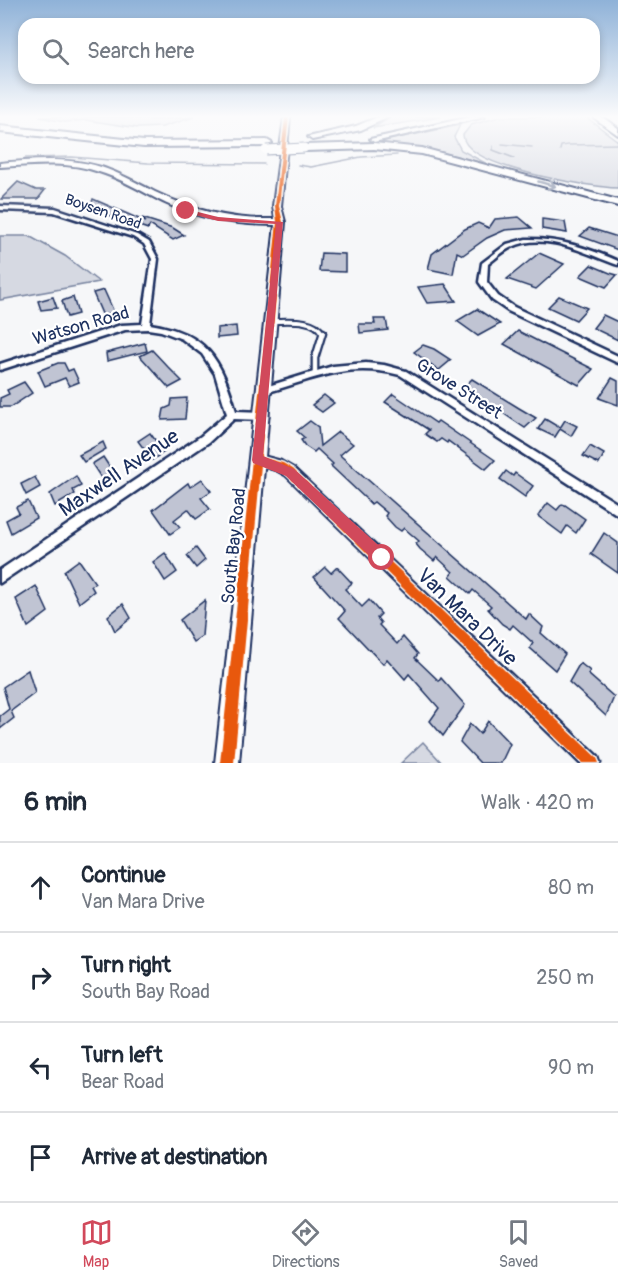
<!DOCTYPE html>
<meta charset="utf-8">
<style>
body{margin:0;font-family:Pangolin,sans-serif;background:#f6f6f7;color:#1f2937}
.stop{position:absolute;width:18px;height:18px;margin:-14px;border:4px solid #d1495b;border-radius:50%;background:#fff}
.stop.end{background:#d1495b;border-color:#fff;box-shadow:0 2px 6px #0008}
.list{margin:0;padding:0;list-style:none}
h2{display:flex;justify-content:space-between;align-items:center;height:78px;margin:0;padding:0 24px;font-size:26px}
h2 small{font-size:20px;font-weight:400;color:#747a83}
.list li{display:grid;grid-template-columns:39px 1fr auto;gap:18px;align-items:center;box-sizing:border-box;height:90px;padding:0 24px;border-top:2px solid #e0e1e3}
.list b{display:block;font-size:22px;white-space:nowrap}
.list p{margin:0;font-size:20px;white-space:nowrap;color:#747a83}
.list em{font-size:20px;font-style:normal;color:#747a83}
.icon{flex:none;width:33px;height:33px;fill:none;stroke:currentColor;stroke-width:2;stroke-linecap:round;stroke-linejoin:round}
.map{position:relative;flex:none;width:618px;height:763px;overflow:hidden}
.search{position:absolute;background:#fff;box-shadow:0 3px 9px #0003;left:18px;right:18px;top:18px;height:66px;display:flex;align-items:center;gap:15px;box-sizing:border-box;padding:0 21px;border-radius:18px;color:#747a83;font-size:22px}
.sheet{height:438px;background:#fff}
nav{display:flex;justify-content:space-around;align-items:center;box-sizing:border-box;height:84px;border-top:2px solid #e0e1e3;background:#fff;font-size:16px;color:#747a83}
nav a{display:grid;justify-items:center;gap:3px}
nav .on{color:#d1495b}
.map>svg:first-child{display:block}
</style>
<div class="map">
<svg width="618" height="763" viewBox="0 0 618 763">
<rect width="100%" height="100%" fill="#f6f7f9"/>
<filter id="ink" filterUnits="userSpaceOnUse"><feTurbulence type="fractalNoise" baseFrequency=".0167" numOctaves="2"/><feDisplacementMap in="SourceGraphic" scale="12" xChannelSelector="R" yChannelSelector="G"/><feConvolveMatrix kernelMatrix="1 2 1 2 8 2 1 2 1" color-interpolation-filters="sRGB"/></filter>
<g filter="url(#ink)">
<g fill="#d6d9e2" stroke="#7884a0" stroke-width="1.5">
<polygon points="39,117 119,117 150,120 194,117 162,127 138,128 87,120 65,122"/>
<polygon points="391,117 441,117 373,128"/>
<path d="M499,117H586L618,141V188C590,187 464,168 463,135L471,125Z"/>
<polygon points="460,125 454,137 461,150 487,164 436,151 375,143"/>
<polygon points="0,236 29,236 65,256 99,282 0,300"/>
<polygon points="423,742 442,763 401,763"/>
</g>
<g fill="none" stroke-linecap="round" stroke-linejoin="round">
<g stroke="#707c99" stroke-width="1.5">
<polyline points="502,144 532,147"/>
<polyline points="493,146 493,150 514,158"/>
<polyline points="560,150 561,146 568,145 618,144"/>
<polyline points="25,158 72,157 148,163 264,164"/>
<polyline points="298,165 311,167 361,157 397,155"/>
</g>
</g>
<g fill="#c0c4d3" stroke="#1b2f5e" stroke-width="1.5">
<polygon points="18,182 36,190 45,190 38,199 1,199"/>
<polygon points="93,199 146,222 142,218 173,228 184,235 173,240 150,225 148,229 116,218 96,210 98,209 91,205"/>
<polygon points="519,217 532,228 505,230 487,238 463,255 457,252 453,274 428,269 432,254 465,229 478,223 489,228 495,219"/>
<polygon points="542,219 565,222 567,233 542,229"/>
<polygon points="589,228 618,237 618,250 580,236"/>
<polygon points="321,253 345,254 345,272 319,271"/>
<polygon points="539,253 564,264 536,289 507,279"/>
<polygon points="591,265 610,273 617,275 606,287 580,276"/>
<polygon points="445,284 456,301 427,303 418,287"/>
<polygon points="104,290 114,312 103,316 93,293"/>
<polygon points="559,296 587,308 576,320 548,307"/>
<polygon points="53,297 57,308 41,310 38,301"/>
<polygon points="73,297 78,314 67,317 62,301"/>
<polygon points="477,309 500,324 478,336 457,321"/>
<polygon points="603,315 618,322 618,340 593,328"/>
<polygon points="374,319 386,319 388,330 360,333 359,324 375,324"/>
<polygon points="236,326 237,336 217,338 217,328"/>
<polygon points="518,331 559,352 593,369 579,385 504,344"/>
<polygon points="145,343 147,351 107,361 106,353"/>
<polygon points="423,345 434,349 451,360 439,370 414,352"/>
<polygon points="152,350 168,367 182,381 169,388 140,356"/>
<polygon points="58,363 64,363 68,371 73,369 79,382 69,386 65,378 45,386 38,371"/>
<polygon points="612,378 618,381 618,405 599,398"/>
<polygon points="472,379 519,408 536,418 525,428 464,387"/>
<polygon points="24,382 32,393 11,407 0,407 0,398 9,394 7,390"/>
<polygon points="393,394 436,423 438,421 495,460 486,469 448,441 447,443 441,439 437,442 425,434 429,430 385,402"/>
<polygon points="324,395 334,403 322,412 312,405"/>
<polygon points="187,398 185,419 162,420 164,409 171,406 172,399"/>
<polygon points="545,419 560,428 565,420 577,426 571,436 560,429 555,437 538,429"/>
<polygon points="310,421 318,427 320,446 338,432 353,444 340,455 342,457 526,619 529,614 543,627 541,633 565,654 555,670 530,648 533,643 513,625 510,629 502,624 488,609 491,606 473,590 470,594 450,576 453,572 437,557 434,561 420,549 416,544 419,541 404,528 401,531 395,527 385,516 387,513 374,502 371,504 366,499 331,466 333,464 317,449 314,452 305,446 301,440 305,438 297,431"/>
<polygon points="150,433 164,452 152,460 138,441"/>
<polygon points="103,442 106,449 84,462 79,455"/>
<polygon points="590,446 604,454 599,464 583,456"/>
<polygon points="103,457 118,480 107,487 92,464"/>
<polygon points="506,471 513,476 515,473 533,486 525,497 500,479"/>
<polygon points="76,476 81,486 73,490 75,494 55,506 50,494"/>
<polygon points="35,477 40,487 26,495 21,484"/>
<polygon points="202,479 211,491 201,498 210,509 196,519 188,509 174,520 180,527 170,534 153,510 188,483 190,487"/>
<polygon points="28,501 36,518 11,533 6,520 19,513 16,507"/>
<polygon points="548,503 557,510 562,504 565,505 585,519 576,533 567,526 562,534 538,516"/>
<polygon points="604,533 618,543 618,573 591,554"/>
<polygon points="196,548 205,560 196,568 187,556"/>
<polygon points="165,553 177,572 165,581 153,562"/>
<polygon points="79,560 95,583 91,586 94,591 79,603 64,571"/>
<polygon points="325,567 331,573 337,567 352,583 345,589 362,607 369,600 381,614 377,618 381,623 379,625 397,644 403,637 418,654 415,658 439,681 441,678 465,705 443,736 430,721 439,708 409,674 405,679 387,659 383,664 339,618 345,611 314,577"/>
<polygon points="36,586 48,612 28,627 16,599"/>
<polygon points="205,600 202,636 193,642 180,620"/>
<polygon points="123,604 131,618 115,631 108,616"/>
<polygon points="580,663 590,671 588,674 614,697 606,716 569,682"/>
<polygon points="28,670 35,693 11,711 14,718 0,729 0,716 9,709 3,687"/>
<polygon points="488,721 510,744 501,763 480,763 460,742 470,724 480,734"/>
</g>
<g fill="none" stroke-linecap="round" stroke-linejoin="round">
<g stroke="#1b2f5e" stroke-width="8">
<path id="lane-far1" d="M273,321C289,321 315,318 322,333"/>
</g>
<g stroke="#1b2f5e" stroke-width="9">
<polyline id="lane" points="315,375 315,358 323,332"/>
</g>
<g stroke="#1b2f5e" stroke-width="5">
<g id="street">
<path d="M0,206L55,208L137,235L149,242L158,259L150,324C207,333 221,359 236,411L263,412L266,413L268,416L266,419L263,420L234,419L209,442L0,583V570L201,436L227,414L215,374L202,354L182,339L161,331L148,329L125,330L0,370V364L121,325L142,324L152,259L144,244L133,237L54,212L0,210Z"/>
<path d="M526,239C559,238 588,248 618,261V265C586,254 546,231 512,247C503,251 496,258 488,264L487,282L498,296L514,307L618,356V363L508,311L492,300L479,282L482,263L507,244Z"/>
<path d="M366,363L384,365L406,371L618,504V515L400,375C347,361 315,379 265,393L262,392L260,390L262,388L333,366Z"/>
<polygon points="257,455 280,461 294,469 598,757 600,763 580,763 286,475 277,470 253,463 252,460 253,457"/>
</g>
</g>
<g stroke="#1b2f5e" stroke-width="4">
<path id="secondary" d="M284,117H290L281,206L285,222L239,763H215L275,225C237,225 202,220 167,204C144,193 121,178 96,171C66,161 31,165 0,167V163C33,160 68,157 101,167C120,173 137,183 155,192C195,211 231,220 275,219L273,206Z"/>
</g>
<g stroke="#1b2f5e" stroke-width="4">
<g id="highway">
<polygon points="378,117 389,117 361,130 312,140 308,137 356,126"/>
<polygon points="470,117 485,117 374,142 370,139"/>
<polygon points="593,117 602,117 618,128 618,135"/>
<polygon points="0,126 144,141 267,140 272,143 267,146 144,147 0,132"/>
<polygon points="374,143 422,148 618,200 618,206 422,154 374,149 304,151 299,148 304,145"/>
</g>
</g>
<use href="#lane-far1" stroke="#fff" stroke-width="4"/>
<use href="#lane" stroke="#fff" stroke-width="4.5"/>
<use href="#street" fill="#fff" fill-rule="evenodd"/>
<use href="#secondary" fill="#fff" fill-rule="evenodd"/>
<use href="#highway" fill="#fff" fill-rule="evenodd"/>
<g stroke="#1b2f5e" stroke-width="11" stroke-linecap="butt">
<polyline id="highway-bridge" points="266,150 304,148"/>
</g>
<use href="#highway-bridge" stroke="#fff" stroke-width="9"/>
<g stroke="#fff" stroke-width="3">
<polygon id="cycleway" points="285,117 289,117 279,206 283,222 261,457 283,463 293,469 597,758 599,763 582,763 287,475 278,469 261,465 234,763 220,763 277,222 275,206"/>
</g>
<use href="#cycleway" fill="#e8590c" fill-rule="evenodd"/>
</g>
<defs><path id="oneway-shaft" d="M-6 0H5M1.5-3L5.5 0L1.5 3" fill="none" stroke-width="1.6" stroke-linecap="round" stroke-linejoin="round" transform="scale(1.5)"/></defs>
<use stroke="#8d97ae" href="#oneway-shaft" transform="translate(547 184) rotate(16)"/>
</g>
<linearGradient id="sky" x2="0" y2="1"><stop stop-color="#8fb2d8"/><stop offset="0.52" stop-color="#fbfbfc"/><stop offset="1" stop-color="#fbfbfc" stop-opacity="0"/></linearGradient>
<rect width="618" height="224" fill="url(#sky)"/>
<polygon fill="#d1495b" points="186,209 218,217 283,222 263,456 294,469 387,553 387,563 377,563 286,476 253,463 252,460 276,224 218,221 184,212"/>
<g text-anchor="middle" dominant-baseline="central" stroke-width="4.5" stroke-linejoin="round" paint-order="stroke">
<g font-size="15" fill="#1b2f5e" stroke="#fff">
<text transform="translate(103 212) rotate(19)">Boysen Road</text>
</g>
<g font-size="18" fill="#1b2f5e" stroke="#fff">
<text transform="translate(81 326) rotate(-16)">Watson Road</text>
<text transform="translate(459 389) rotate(32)">Grove Street</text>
<text transform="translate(234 546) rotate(-84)">South Bay Road</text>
</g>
<g font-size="21" fill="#1b2f5e" stroke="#fff">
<text transform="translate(119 473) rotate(-34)">Maxwell Avenue</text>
<text transform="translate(467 617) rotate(44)">Van Mara Drive</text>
</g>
</g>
</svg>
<div class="stop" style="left:382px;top:558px"></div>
<div class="stop end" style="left:186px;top:211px"></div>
<div class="search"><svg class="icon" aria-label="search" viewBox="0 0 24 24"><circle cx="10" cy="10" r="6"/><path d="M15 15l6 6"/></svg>Search here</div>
</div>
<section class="sheet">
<h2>6 min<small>Walk · 420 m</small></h2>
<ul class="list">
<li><svg class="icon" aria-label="ahead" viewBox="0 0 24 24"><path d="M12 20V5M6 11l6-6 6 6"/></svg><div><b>Continue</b><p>Van Mara Drive</p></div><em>80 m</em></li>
<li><svg class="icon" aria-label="right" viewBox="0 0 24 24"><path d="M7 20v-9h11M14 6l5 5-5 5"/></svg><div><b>Turn right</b><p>South Bay Road</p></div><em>250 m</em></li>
<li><svg class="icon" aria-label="left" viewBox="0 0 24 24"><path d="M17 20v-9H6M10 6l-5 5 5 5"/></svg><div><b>Turn left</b><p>Bear Road</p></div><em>90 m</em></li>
<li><svg class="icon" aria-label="arrive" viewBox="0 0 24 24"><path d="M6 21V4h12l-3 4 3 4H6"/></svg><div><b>Arrive at destination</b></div></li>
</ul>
</section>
<nav>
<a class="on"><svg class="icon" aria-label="map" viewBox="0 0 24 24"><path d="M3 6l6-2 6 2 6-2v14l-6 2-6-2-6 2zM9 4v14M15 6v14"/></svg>Map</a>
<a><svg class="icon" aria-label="directions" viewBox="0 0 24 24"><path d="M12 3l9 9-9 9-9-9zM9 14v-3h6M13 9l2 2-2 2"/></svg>Directions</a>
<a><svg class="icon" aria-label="saved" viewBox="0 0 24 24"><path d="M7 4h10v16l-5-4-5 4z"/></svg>Saved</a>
</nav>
